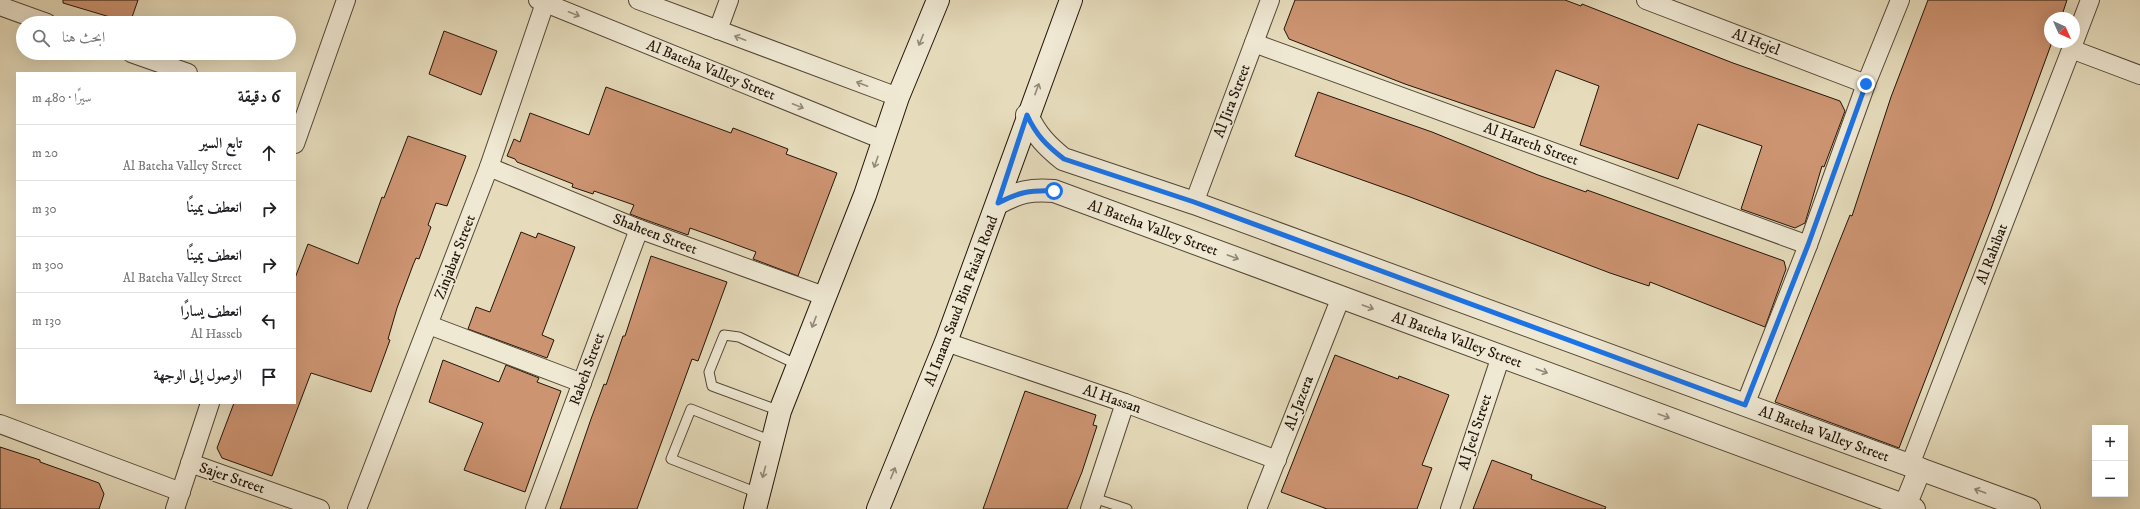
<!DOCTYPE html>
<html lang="ar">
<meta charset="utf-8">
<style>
body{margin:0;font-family:"IM FELL DW Pica",Amiri,serif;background:#f6f6f6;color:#202124;direction:rtl}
.controls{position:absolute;right:12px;bottom:12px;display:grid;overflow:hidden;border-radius:0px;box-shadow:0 4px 16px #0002}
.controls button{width:36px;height:36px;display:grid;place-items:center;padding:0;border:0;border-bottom:1px solid #e0e0e0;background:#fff;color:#202124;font:20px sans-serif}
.compass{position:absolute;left:2044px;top:12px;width:36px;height:36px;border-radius:50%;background:#fff;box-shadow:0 4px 16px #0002;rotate:135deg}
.stop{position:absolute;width:12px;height:12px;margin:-9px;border:3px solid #1a73e8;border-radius:50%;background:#fff}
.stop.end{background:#1a73e8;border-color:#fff;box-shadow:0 1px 4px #0008}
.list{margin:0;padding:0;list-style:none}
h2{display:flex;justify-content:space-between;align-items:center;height:52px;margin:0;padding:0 16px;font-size:17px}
h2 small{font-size:13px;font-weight:400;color:#757577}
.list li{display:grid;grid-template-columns:26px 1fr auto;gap:12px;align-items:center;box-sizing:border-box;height:56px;padding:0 16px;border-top:1px solid #e0e0e0}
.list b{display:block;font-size:15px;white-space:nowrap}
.list p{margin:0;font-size:13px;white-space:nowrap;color:#757577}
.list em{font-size:13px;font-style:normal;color:#757577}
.icon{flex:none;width:22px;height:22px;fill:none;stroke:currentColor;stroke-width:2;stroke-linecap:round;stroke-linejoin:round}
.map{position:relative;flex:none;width:2140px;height:509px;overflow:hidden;direction:ltr}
.search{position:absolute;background:#fff;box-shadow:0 4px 16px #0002;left:16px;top:16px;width:280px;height:44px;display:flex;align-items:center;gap:10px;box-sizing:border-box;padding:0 14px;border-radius:22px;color:#757577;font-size:15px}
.panel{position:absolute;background:#fff;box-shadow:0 4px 16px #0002;left:16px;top:72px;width:280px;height:332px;border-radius:0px;direction:rtl}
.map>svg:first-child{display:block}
</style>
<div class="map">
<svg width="2140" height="509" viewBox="0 0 2140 509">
<rect width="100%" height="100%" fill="#e6dcbc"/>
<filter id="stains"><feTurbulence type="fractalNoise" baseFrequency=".005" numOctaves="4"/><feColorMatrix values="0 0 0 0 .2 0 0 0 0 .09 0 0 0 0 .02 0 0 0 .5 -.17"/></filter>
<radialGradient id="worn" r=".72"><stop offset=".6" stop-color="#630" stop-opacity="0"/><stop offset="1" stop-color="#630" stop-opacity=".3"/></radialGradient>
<g fill="#cd9472" stroke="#221509">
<polygon points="63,0 138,0 130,23 63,3"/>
<polygon points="1295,0 1565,0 1581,6 1582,4 1733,63 1840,101 1845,111 1824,167 1822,166 1805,223 1795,228 1741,209 1762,146 1698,124 1678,179 1580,145 1599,86 1556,70 1534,128 1405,84 1289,39 1284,29"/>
<polygon points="1928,0 2067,0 2061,18 2050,18 2050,42 2052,42 1991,209 1899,448 1775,402 1850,215 1852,216 1891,97"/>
<polygon points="444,31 497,51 481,95 429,74"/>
<polygon points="606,87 731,133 733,128 788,149 786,154 837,173 798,276 753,259 756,252 718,238 690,228 688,235 643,219 630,214 634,205 594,191 593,194 572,187 573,184 517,162 515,159 507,156 514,139 520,142 530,113 589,135"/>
<polygon points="1318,92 1432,132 1538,175 1586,192 1587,190 1784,261 1786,269 1765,327 1650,282 1649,286 1610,273 1410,197 1295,156"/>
<polygon points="408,136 466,156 447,206 436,203 428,225 431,227 419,259 416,258 413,265 397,308 388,339 390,340 371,392 311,373 272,476 222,458 217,448 234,403 295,403 295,278 308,244 358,264 382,197 384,198"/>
<polygon points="521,232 536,238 538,233 575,247 542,335 554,340 547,358 468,329 476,307 490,312"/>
<polygon points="651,256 727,282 698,361 692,359 637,509 560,509 591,419 604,384 606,385 623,336 625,336"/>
<polygon points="1335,355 1398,379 1399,376 1449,395 1422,465 1432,468 1417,509 1327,509 1281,492"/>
<polygon points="443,360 499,382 506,365 539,378 537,382 561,391 525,492 464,470 483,423 429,402"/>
<polygon points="1025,391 1096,415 1093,425 1097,426 1082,472 1067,509 983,509"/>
<polygon points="0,447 40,460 40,462 99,483 104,494 99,509 0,509"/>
<polygon points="1492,460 1532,475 1531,479 1606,507 1605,509 1473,509"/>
</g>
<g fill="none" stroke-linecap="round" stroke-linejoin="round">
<g stroke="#534736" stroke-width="11">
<g id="service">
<polyline points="780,411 712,386 709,372 724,335 739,337 798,365"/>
<polyline points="758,493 671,459 691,409 772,441"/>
<polyline points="1094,498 1127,509"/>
</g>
</g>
<g stroke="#534736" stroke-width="20">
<g id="minor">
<polyline points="538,0 883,140"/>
<polyline points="638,0 898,97"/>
<polyline points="1646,0 1866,84"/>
<polyline points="0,6 47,23"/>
<polyline points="718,30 729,0"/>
<polyline points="2074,42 2090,0"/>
<polyline points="1254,43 1808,245"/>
<polyline points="2071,49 2140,75"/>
<polyline points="131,53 188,73"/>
<polyline points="295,144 346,0"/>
<polyline points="489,167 639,229 824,296"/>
<polyline points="1194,203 1270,0"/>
<polyline points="429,325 582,383"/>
<polyline points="946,342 1125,403 1277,460"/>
<polyline points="1745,405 1808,245 1866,84 1900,0"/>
<polyline points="0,424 181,492"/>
<polyline points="190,463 320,509"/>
<polyline points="1910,465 2074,42"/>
<polyline points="175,509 210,403"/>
<polyline points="357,509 489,167 545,3"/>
<polyline points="535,509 639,229"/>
<polyline points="1090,509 1125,403"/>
<polyline points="1257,509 1341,297"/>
<polyline points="1450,509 1501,356"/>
</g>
</g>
<g stroke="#534736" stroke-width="24">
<g id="tertiary">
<path d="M1027,115C1036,135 1047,146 1063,159L1194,203L2029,509"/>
<path d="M998,203C1019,192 1030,189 1054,191L1914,509"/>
<polyline points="1905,506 1920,469"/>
</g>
</g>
<g stroke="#221509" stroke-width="24">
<g id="secondary">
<polyline points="755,509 780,411 865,195 898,97 938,0"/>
<polyline points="878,509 946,342 1071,0"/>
</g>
</g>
<use href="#service" stroke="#efe8d3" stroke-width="9"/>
<use href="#minor" stroke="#efe8d3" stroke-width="18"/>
<use href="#tertiary" stroke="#efe8d3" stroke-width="22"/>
<use href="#secondary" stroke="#efe8d3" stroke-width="22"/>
</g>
<defs><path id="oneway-shaft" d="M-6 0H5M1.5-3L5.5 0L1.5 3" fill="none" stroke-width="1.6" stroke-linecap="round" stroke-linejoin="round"/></defs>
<g stroke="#938978">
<use href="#oneway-shaft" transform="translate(574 14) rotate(22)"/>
<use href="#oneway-shaft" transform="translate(740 38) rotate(-159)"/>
<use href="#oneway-shaft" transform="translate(921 40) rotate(112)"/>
<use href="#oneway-shaft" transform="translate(862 84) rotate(-159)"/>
<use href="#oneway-shaft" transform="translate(1037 89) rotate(-70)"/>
<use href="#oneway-shaft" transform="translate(798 106) rotate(22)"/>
<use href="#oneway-shaft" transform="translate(876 162) rotate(109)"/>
<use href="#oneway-shaft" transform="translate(1233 257) rotate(20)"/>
<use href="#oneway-shaft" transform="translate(1368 307) rotate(20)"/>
<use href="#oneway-shaft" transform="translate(814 322) rotate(111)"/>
<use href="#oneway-shaft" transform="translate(1542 371) rotate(20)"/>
<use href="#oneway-shaft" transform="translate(1664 416) rotate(20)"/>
<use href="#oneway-shaft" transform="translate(764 472) rotate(105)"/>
<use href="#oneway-shaft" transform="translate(893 473) rotate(-68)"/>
<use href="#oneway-shaft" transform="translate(1980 491) rotate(-160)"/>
</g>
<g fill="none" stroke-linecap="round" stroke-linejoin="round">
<path stroke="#1a73e8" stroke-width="5" d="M1054,191C1030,190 1019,192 998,203L1027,115C1036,135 1047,146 1064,159L1194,202L1745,405L1808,245L1866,84"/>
</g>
<g text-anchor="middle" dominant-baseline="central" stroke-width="3" stroke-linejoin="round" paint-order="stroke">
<g font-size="15" fill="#221509" stroke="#efe8d3">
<text transform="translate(1756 42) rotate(21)">Al Hejel</text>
<text transform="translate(711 70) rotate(22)">Al Bateha Valley Street</text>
<text transform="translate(1232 101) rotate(-69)">Al Jira Street</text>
<text transform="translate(1531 144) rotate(20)">Al Hareth Street</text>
<text transform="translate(1153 228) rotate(20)">Al Bateha Valley Street</text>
<text transform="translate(655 234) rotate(21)">Shaheen Street</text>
<text transform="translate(1992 254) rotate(-69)">Al Rahibat</text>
<text transform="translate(455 257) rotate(-69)">Zinjabar Street</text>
<text transform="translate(961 301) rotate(-69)">Al Imam Saud Bin Faisal Road</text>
<text transform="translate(1457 340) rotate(20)">Al Bateha Valley Street</text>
<text transform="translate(587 369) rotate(-70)">Rabeh Street</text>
<text transform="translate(1112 399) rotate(19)">Al Hassan</text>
<text transform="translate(1299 403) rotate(-69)">Al-Jazera</text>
<text transform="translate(1475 432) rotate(-72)">Al Jeel Street</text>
<text transform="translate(1824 434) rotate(20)">Al Bateha Valley Street</text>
<text transform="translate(232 478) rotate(19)">Sajer Street</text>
</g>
</g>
<rect width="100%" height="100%" filter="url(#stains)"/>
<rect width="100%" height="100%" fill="url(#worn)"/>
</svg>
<div class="controls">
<button>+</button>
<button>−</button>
</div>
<svg class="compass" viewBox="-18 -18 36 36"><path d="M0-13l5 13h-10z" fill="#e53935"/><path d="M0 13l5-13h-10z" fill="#757577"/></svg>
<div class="stop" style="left:1054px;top:191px"></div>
<div class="stop end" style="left:1866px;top:84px"></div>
<div class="search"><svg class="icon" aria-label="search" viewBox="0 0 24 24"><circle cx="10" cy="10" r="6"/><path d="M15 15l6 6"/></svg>ابحث هنا</div>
<section class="panel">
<h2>6 دقيقة<small>سيرًا · 480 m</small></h2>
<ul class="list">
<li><svg class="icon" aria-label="ahead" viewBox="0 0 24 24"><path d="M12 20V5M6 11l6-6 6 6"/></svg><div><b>تابع السير</b><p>Al Bateha Valley Street</p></div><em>20 m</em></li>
<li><svg class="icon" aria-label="right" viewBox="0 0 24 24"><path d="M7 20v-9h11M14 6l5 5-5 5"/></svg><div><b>انعطف يمينًا</b></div><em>30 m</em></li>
<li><svg class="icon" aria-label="right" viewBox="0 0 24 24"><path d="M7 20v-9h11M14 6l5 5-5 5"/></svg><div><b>انعطف يمينًا</b><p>Al Bateha Valley Street</p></div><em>300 m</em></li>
<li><svg class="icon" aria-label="left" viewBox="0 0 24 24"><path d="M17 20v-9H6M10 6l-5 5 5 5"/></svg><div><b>انعطف يسارًا</b><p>Al Hasseb</p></div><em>130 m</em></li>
<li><svg class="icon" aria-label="arrive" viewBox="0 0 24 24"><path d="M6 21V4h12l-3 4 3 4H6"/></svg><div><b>الوصول إلى الوجهة</b></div></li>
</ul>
</section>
</div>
